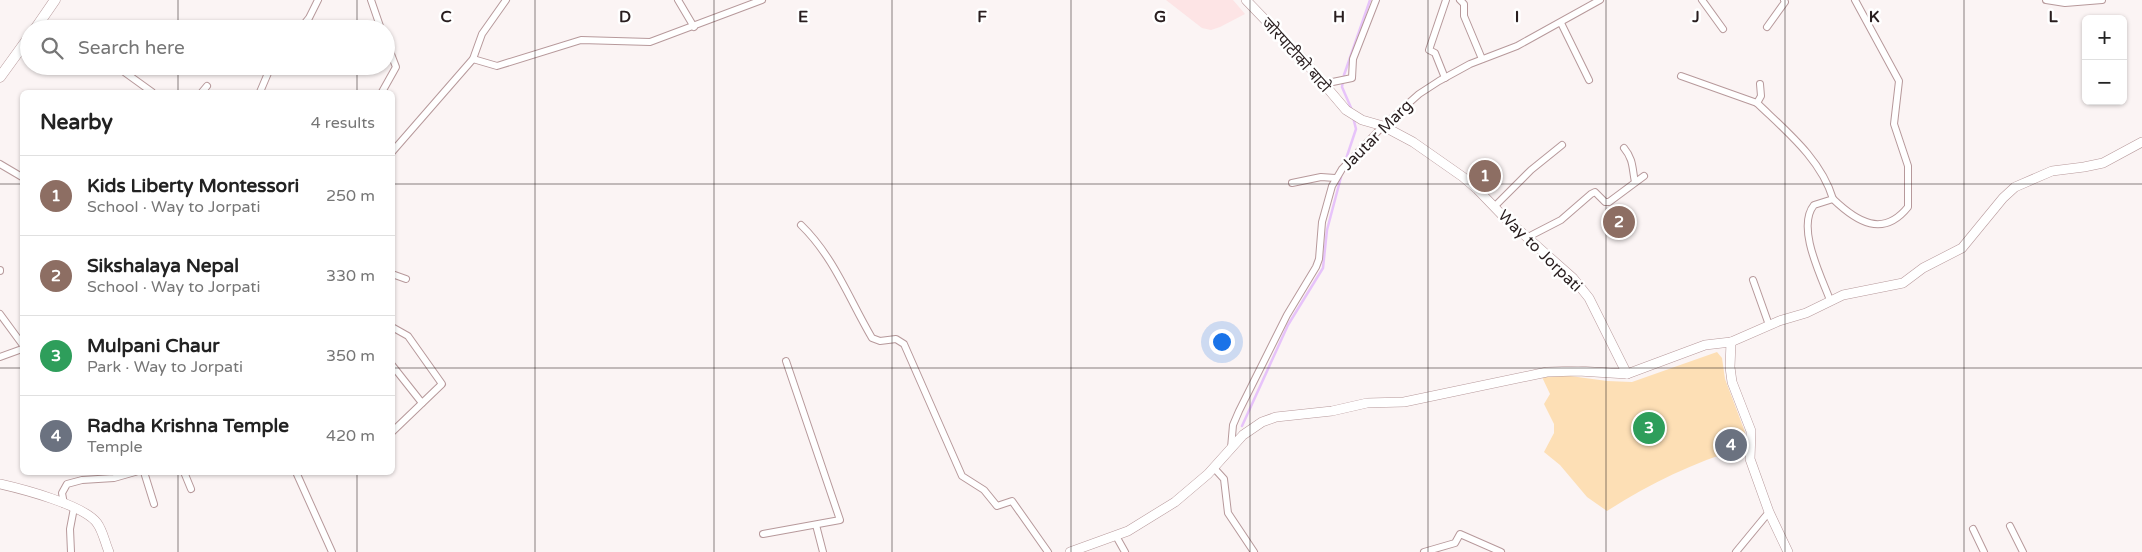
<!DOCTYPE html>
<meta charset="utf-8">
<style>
body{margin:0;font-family:"Varela Round","Noto Sans Devanagari",sans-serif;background:#f2f2f2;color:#222}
.controls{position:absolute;right:15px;top:15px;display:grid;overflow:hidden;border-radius:8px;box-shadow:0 1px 4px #0004}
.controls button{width:45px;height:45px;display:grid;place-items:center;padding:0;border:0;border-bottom:1px solid #e0e0e0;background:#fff;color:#222;font:25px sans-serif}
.you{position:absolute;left:1221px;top:341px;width:18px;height:18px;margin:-12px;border:4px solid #fff;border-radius:50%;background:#1a73e8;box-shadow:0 0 0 8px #1a73e833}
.badge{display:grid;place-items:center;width:32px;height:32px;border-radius:50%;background:#178766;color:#fff;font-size:16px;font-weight:700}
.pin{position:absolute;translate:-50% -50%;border:2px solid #fff;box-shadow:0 1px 5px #0006}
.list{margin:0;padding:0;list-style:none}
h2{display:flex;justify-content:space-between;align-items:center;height:65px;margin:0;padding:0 20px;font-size:21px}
h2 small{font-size:16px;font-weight:400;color:#767676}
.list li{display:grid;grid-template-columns:32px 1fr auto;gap:15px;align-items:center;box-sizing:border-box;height:80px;padding:0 20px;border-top:1px solid #e0e0e0}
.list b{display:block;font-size:19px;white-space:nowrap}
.list p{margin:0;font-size:16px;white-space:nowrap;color:#767676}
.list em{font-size:16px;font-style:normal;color:#767676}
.icon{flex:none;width:28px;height:28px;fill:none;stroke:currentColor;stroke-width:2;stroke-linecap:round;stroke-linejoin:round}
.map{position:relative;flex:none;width:2142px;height:552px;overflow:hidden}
.search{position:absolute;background:#fff;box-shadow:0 1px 4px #0004;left:20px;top:20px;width:375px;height:55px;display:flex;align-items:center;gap:12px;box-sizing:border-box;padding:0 18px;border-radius:28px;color:#767676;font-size:19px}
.panel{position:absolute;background:#fff;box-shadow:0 1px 4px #0004;left:20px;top:90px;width:375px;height:385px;border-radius:8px}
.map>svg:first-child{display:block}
</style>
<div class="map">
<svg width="2142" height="552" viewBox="0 0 2142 552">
<rect width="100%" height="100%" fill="#fbf4f4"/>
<polygon fill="#fde4e5" points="1166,0 1233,0 1245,14 1220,27 1211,30 1202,28"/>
<path fill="#fddfb5" d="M1717,352L1722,358L1725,379L1745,432L1742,448C1692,463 1651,483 1607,511L1587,497L1560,465L1544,452L1554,433V424L1544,404L1550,394L1542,377L1563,375L1607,381L1632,382Z"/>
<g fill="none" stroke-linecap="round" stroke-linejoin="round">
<g stroke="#e7c3fa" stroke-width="2.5">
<polyline points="1352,110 1342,87 1344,75 1370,0"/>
<polyline points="1345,162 1356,129 1353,117"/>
<polyline points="1242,426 1288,325 1323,268 1327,230 1341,177"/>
</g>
<g stroke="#b7999b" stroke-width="8">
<g id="street">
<polyline points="371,0 381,29"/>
<polyline points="678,0 694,27"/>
<polyline points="1460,0 1464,4 1464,16 1482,59"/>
<polyline points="1702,0 1723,29"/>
<polyline points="2046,0 2065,3 2102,0"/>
<polyline points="1561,23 1589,80"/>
<polyline points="1767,27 1785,2 1784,0"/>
<polyline points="300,29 309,18 318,0"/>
<polyline points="473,59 497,66 581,40 650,42 762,0"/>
<polyline points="116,66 152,92"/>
<polyline points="1681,76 1757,103"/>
<polyline points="1445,78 1435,53 1429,50 1446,0"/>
<polyline points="1323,84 1352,78 1353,59 1376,0"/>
<path d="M1760,84L1761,96L1757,103C1786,131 1821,159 1833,199L1814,205C1796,227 1821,276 1830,300"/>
<polyline points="202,92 207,86"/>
<polyline points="260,92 271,66"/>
<polyline points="382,92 396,67 386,41"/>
<path d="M1624,148C1634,160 1632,169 1635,182"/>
<polyline points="392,152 473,59 482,34 506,0"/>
<polyline points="0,164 22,177"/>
<polyline points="1292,183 1321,177 1335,178"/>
<path d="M1833,199C1857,222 1883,238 1908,207V166L1894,124L1899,81L1855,0"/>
<polyline points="1494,207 1531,170 1562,145"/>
<path d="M801,225C834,257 849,299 872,338L880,341L896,339L904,344L962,476L984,490L997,506L1012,501L1048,552"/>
<polyline points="1528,237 1561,220 1591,194 1595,192 1605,202 1609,202 1644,176"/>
<polyline points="0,270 0,271"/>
<polyline points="392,274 406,279"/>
<polyline points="1753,280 1769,325"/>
<polyline points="0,314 22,344"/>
<polyline points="392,327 408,336 442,384 392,432"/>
<polyline points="0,357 22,349"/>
<polyline points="392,365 422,403"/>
<polyline points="1231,448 1233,425 1239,411 1287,315 1316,267 1319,259 1322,222 1332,186 1342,169 1383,126 1419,94 1439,81 1470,64 1517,46 1600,0"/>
<polyline points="1214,468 1224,479 1228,513 1254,552"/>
<polyline points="144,472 154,504"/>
<polyline points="184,472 191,489"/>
<polyline points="296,472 332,552"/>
<polyline points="64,504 62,493 67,484 82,480 114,478 135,472"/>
<polyline points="816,525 823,552"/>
<polyline points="2010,526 2023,552"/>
<polyline points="1973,529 1984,552"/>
<polyline points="763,534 840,520 786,361"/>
<polyline points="1116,536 1125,552"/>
<polyline points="71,552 70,529 74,508"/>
<polyline points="1424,552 1455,543 1460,534 1501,552"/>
<polyline points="1736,552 1769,512"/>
</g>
</g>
<g stroke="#b7999b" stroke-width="10">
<g id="secondary">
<polyline points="1246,0 1301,57 1346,110 1362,120 1383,126 1413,142 1463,177 1477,189 1503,216 1573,278 1589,298 1627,374"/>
<polyline points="1731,342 1730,367 1732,382 1751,431 1750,459 1769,512 1788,552"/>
<path d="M0,484C22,489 84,505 97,523C103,531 105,543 109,552"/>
<polyline points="1070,552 1128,531 1175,502 1208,474 1243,435 1262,422 1276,417 1332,411 1367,403 1404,402 1547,372 1578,371 1627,374 1705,345 1731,342 1779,321 1806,313 1843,295 1903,283 1923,268 1962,248 2003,198 2015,187 2052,171 2084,167 2103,163 2142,142"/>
</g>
</g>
<g stroke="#b7999b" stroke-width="11">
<g id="primary">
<polyline points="35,29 55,0"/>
<polyline points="0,77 29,37"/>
</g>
</g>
<use href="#street" stroke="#fff" stroke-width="6"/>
<use href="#secondary" stroke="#fff" stroke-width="9"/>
<use href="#primary" stroke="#fff" stroke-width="10"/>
</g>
<path fill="none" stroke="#291e1f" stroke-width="1" stroke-opacity="0.55" d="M178,0V29M357,0V29M535,0V552M714,0V552M892,0V552M1071,0V552M1250,0V552M1428,0V552M1606,0V552M1785,0V552M1964,0V552M178,66V92M357,66V92M0,184H22M392,184H2142M0,368H22M392,368H2142M178,472V552M357,472V552"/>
<g text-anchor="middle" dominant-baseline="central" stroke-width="5" stroke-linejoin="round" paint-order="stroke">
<g font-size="16" fill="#291e1f" stroke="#fff">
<text transform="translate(1296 55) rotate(48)">जोरपाटीको बाटो</text>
<text transform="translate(1377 135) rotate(-45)">Jautar Marg</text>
<text transform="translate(1540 251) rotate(44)">Way to Jorpati</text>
</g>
</g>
<g font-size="16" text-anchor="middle" font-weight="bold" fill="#291e1f" stroke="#fff" stroke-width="5" stroke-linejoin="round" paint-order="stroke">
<text x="446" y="22">C</text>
<text x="625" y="22">D</text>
<text x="803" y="22">E</text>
<text x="982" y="22">F</text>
<text x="1160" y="22">G</text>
<text x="1339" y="22">H</text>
<text x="1517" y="22">I</text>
<text x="1696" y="22">J</text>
<text x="1874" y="22">K</text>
<text x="2053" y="22">L</text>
</g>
</svg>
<div class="controls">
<button>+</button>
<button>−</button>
</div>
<div class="you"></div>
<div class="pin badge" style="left:1485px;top:176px;background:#8d6e63">1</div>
<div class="pin badge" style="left:1619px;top:222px;background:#8d6e63">2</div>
<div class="pin badge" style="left:1649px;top:428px;background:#2e9e5b">3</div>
<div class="pin badge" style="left:1731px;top:445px;background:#6b7280">4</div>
<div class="search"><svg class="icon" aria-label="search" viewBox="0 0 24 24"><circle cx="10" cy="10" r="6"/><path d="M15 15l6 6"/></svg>Search here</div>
<section class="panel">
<h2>Nearby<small>4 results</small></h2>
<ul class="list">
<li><span class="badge" style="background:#8d6e63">1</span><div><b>Kids Liberty Montessori</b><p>School · Way to Jorpati</p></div><em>250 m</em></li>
<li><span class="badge" style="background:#8d6e63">2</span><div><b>Sikshalaya Nepal</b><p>School · Way to Jorpati</p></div><em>330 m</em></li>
<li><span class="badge" style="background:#2e9e5b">3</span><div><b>Mulpani Chaur</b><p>Park · Way to Jorpati</p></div><em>350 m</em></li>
<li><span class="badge" style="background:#6b7280">4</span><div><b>Radha Krishna Temple</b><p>Temple</p></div><em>420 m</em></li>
</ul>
</section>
</div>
